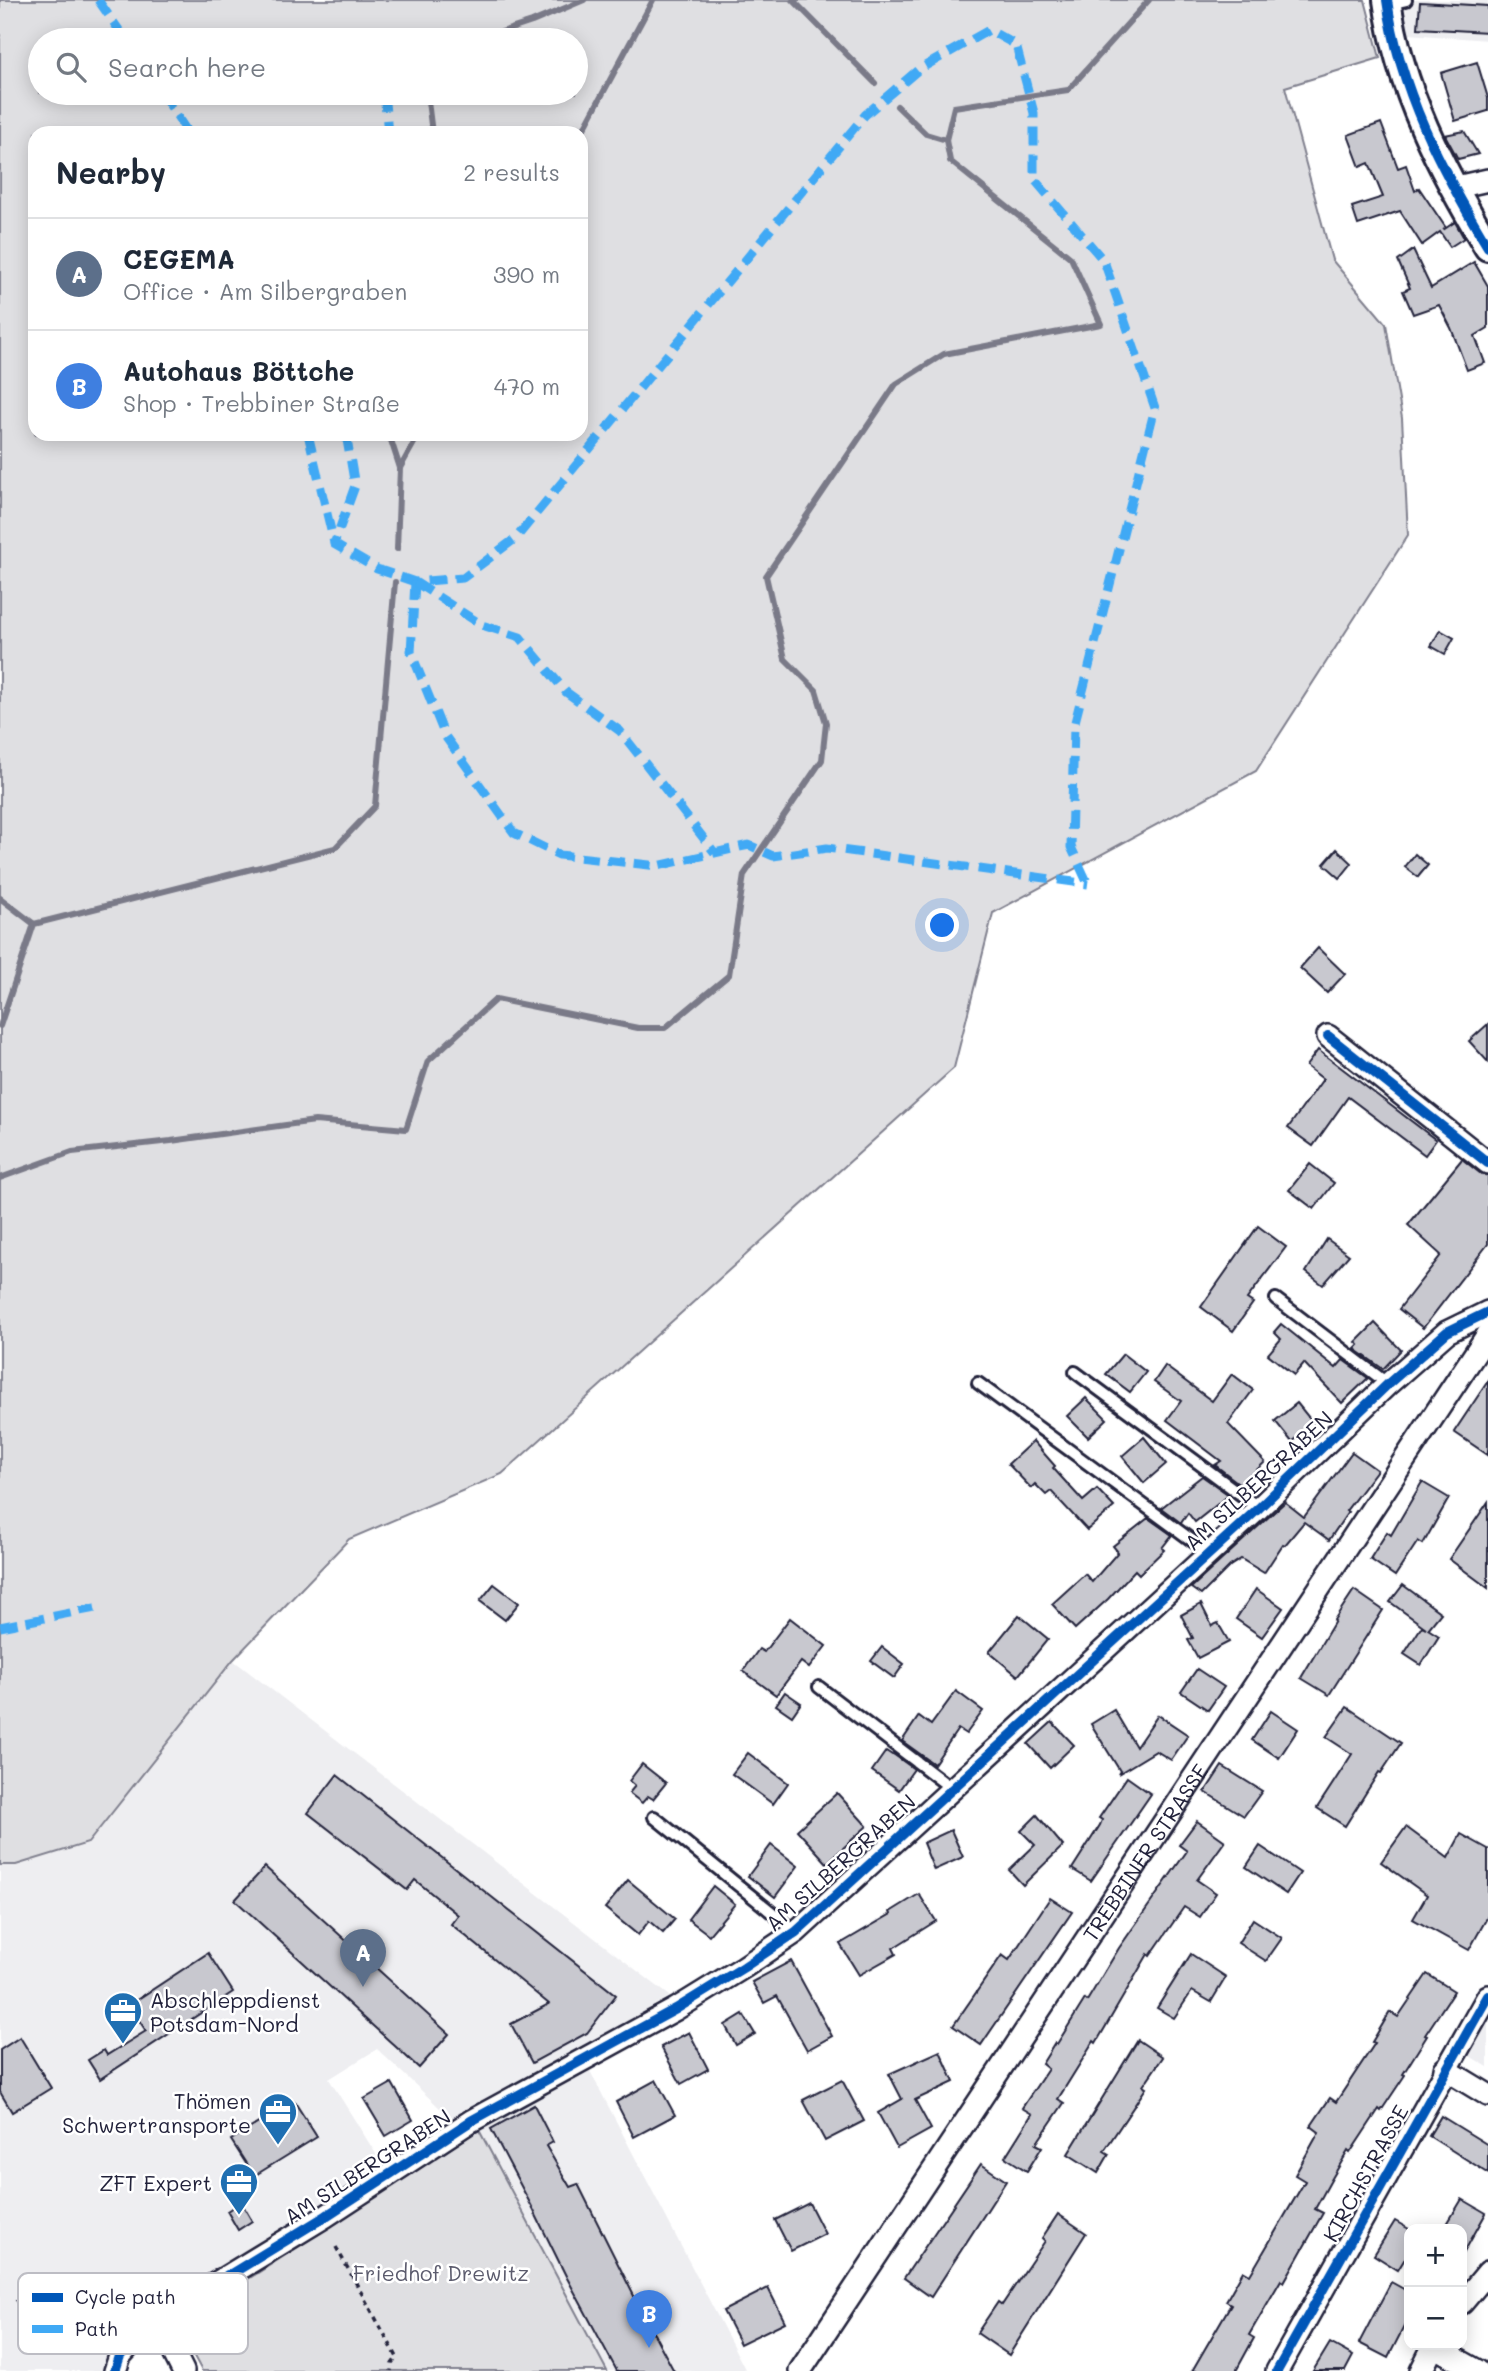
<!DOCTYPE html>
<meta charset="utf-8">
<style>
body{margin:0;font-family:Mali,sans-serif;background:#f6f6f7;color:#1f2937}
.controls{position:absolute;right:21px;bottom:21px;display:grid;overflow:hidden;border-radius:14px;box-shadow:0 4px 18px #0003}
.controls button{width:63px;height:63px;display:grid;place-items:center;padding:0;border:0;border-bottom:2px solid #e0e1e3;background:#fff;color:#1f2937;font:35px sans-serif}
.you{position:absolute;left:943px;top:926px;width:24px;height:24px;margin:-18px;border:5px solid #fff;border-radius:50%;background:#1a73e8;box-shadow:0 0 0 10px #1a73e833}
.badge{display:grid;place-items:center;width:46px;height:46px;border-radius:50%;background:#2563eb;color:#fff;font-size:23px;font-weight:700}
.pin{position:absolute;translate:-50% -58px;filter:drop-shadow(0 2px 4px #0008)}
.pin::after{content:'';position:absolute;top:37px;width:24px;height:21px;background:inherit;clip-path:polygon(0 0,100% 0,50% 100%)}
.list{margin:0;padding:0;list-style:none}
h2{display:flex;justify-content:space-between;align-items:center;height:91px;margin:0;padding:0 28px;font-size:30px}
h2 small{font-size:23px;font-weight:400;color:#747a83}
.list li{display:grid;grid-template-columns:46px 1fr auto;gap:21px;align-items:center;box-sizing:border-box;height:112px;padding:0 28px;border-top:2px solid #e0e1e3}
.list b{display:block;font-size:26px;white-space:nowrap}
.list p{margin:0;font-size:23px;white-space:nowrap;color:#747a83}
.list em{font-size:23px;font-style:normal;color:#747a83}
.icon{flex:none;width:38px;height:38px;fill:none;stroke:currentColor;stroke-width:2;stroke-linecap:round;stroke-linejoin:round}
.map{position:relative;flex:none;width:1488px;height:2371px;overflow:hidden}
.search{position:absolute;background:#fff;box-shadow:0 4px 18px #0003;left:28px;top:28px;width:560px;height:77px;display:flex;align-items:center;gap:18px;box-sizing:border-box;padding:0 24px;border-radius:38px;color:#747a83;font-size:26px}
.panel{position:absolute;background:#fff;box-shadow:0 4px 18px #0003;left:28px;top:126px;width:560px;height:315px;border-radius:21px}
.map>svg:first-child{display:block}
</style>
<div class="map">
<svg width="1488" height="2371" viewBox="0 0 1488 2371">
<rect width="100%" height="100%" fill="#fff"/>
<filter id="ink" filterUnits="userSpaceOnUse"><feTurbulence type="fractalNoise" baseFrequency=".0143" numOctaves="2"/><feDisplacementMap in="SourceGraphic" scale="14" xChannelSelector="R" yChannelSelector="G"/><feConvolveMatrix kernelMatrix="1 2 1 2 8 2 1 2 1" color-interpolation-filters="sRGB"/></filter>
<g filter="url(#ink)">
<g fill="#eeeef1">
<polygon points="1403,0 1488,0 1488,40 1409,34"/>
<polygon points="233,1660 670,1996 456,2123 377,2049 329,2079 386,2170 234,2268 109,2371 0,2371 0,1865 16,1865 88,1843"/>
<polygon points="1488,2021 1488,2067 1468,2055"/>
<polygon points="590,2071 746,2371 607,2371 479,2130"/>
</g>
<g fill="#dfdfe2" stroke="#80808e" stroke-width="2" fill-rule="evenodd">
<path d="M0,0H1365L1380,58L1285,87L1332,260L1386,324L1402,418L1408,535L1256,771L993,913L954,1068L502,1474L349,1539L233,1660L88,1843L16,1865H0ZM576,40V93H40V40ZM581,133V434H35V133Z"/>
<polygon points="479,2130 607,2371 202,2371 177,2325"/>
</g>
<g fill="none" stroke-linecap="round" stroke-linejoin="round">
<g stroke="#7a7a88" stroke-width="6">
<polyline points="793,0 875,83"/>
<polyline points="477,40 532,22 584,0"/>
<polyline points="427,93 432,133"/>
<polyline points="897,106 926,134 946,140"/>
<polyline points="581,134 653,0"/>
<polyline points="389,434 400,468"/>
<polyline points="397,549 400,468 419,434"/>
<polyline points="0,898 34,924"/>
<polyline points="0,1026 34,924 335,848 375,806 395,582"/>
<polyline points="0,1178 72,1152 171,1141 315,1121 406,1129 428,1061 496,999 638,1028 665,1028 729,975 744,875 822,760 826,723 816,690 785,659 766,576 896,384 944,354 1101,324 1071,258 950,161 946,140 954,107 1068,90 1149,0"/>
</g>
</g>
<g fill="#c8c8cf" stroke="#22223b" stroke-width="2">
<polygon points="1420,2 1488,6 1488,32 1418,28"/>
<polygon points="1477,62 1488,98 1488,111 1455,121 1441,73"/>
<polygon points="1381,123 1398,168 1406,165 1415,191 1419,188 1446,228 1443,230 1455,222 1464,238 1450,247 1440,232 1422,245 1400,211 1358,225 1352,207 1383,197 1369,163 1360,167 1348,135"/>
<polygon points="1464,131 1478,154 1458,159 1445,135"/>
<polygon points="1413,250 1431,288 1474,262 1488,286 1488,328 1475,336 1485,363 1467,370 1451,328 1439,305 1413,314 1403,291 1410,288 1398,261"/>
<polygon points="1440,630 1454,638 1445,654 1431,646"/>
<polygon points="1337,849 1352,863 1340,878 1324,864"/>
<polygon points="1415,854 1428,865 1418,877 1405,867"/>
<polygon points="1318,948 1345,974 1327,993 1300,968"/>
<polygon points="1488,1024 1488,1062 1469,1041"/>
<polygon points="1318,1050 1436,1140 1425,1155 1348,1097 1313,1146 1288,1128 1323,1079 1306,1066"/>
<polygon points="1462,1159 1480,1173 1488,1176 1488,1244 1423,1328 1399,1309 1441,1255 1408,1225"/>
<polygon points="1310,1164 1334,1183 1314,1209 1289,1190"/>
<polygon points="1258,1226 1286,1247 1247,1299 1253,1303 1233,1331 1201,1307"/>
<polygon points="1327,1239 1349,1255 1323,1285 1306,1272"/>
<polygon points="1375,1323 1401,1350 1383,1369 1355,1349 1359,1345 1356,1342"/>
<polygon points="1281,1324 1336,1368 1343,1360 1368,1378 1342,1403 1304,1363 1294,1375 1268,1354 1281,1339 1274,1332"/>
<polygon points="1123,1354 1146,1372 1130,1392 1106,1374"/>
<polygon points="1165,1366 1212,1401 1232,1374 1253,1390 1228,1424 1265,1462 1241,1485 1215,1465 1221,1461 1167,1420 1181,1401 1154,1382"/>
<polygon points="1488,1381 1488,1455 1454,1432"/>
<polygon points="1086,1398 1107,1419 1088,1437 1067,1416"/>
<polygon points="1297,1403 1314,1424 1292,1442 1275,1421"/>
<polygon points="1144,1437 1166,1464 1144,1483 1122,1456"/>
<polygon points="1033,1441 1055,1466 1053,1468 1083,1501 1097,1489 1114,1507 1087,1530 1051,1491 1046,1495 1035,1484 1031,1488 1008,1464"/>
<polygon points="1352,1452 1377,1470 1346,1511 1348,1512 1329,1540 1304,1522 1285,1545 1283,1544 1264,1573 1241,1559 1230,1566 1201,1595 1191,1588 1285,1502 1304,1517"/>
<polygon points="1202,1476 1229,1495 1195,1522 1188,1513 1181,1523 1161,1508"/>
<polygon points="1422,1482 1449,1498 1423,1544 1418,1541 1395,1576 1370,1559 1387,1532 1391,1535"/>
<polygon points="1488,1502 1488,1588 1449,1559"/>
<polygon points="1148,1518 1172,1535 1162,1548 1164,1550 1139,1574 1135,1570 1108,1599 1075,1629 1052,1604 1085,1574 1092,1582 1118,1552 1113,1546"/>
<polygon points="494,1584 519,1603 505,1620 480,1601"/>
<polygon points="1403,1585 1441,1613 1428,1629 1439,1636 1421,1665 1404,1654 1422,1626 1426,1628 1390,1602"/>
<polygon points="1256,1589 1283,1608 1262,1637 1236,1619"/>
<polygon points="1354,1590 1383,1610 1329,1695 1301,1678 1335,1621 1334,1620"/>
<polygon points="1201,1604 1212,1626 1218,1623 1229,1642 1198,1658 1188,1640 1193,1638 1181,1615"/>
<polygon points="1019,1615 1048,1639 1018,1676 989,1652"/>
<polygon points="790,1618 826,1646 809,1668 801,1662 776,1695 743,1671 759,1649 764,1652"/>
<polygon points="882,1647 904,1664 894,1678 871,1661"/>
<polygon points="1197,1669 1224,1687 1208,1710 1181,1692"/>
<polygon points="956,1691 983,1711 966,1734 958,1729 934,1764 902,1741 919,1716 931,1725"/>
<polygon points="785,1692 801,1703 792,1716 776,1705"/>
<polygon points="1347,1707 1401,1743 1381,1773 1379,1772 1345,1826 1317,1808 1352,1754 1326,1737"/>
<polygon points="1114,1710 1136,1747 1158,1715 1188,1735 1171,1760 1156,1751 1118,1774 1120,1771 1091,1724"/>
<polygon points="1271,1711 1298,1729 1279,1758 1252,1740"/>
<polygon points="1052,1722 1074,1745 1050,1768 1028,1744"/>
<polygon points="886,1751 892,1755 893,1754 914,1769 899,1790 872,1771"/>
<polygon points="748,1753 788,1783 773,1804 732,1774"/>
<polygon points="642,1764 666,1783 653,1799 648,1796 642,1803 629,1793 635,1786 629,1781"/>
<polygon points="1222,1766 1262,1791 1244,1816 1205,1792"/>
<polygon points="337,1775 616,1995 587,2033 532,2063 511,2024 549,2004 451,1924 458,1915 415,1880 407,1890 308,1813"/>
<polygon points="1127,1777 1151,1794 1091,1881 1072,1869 1100,1825 1102,1820 1099,1818"/>
<polygon points="837,1793 867,1826 827,1863 797,1830"/>
<polygon points="1037,1815 1063,1846 1023,1885 1009,1870 1035,1845 1021,1831"/>
<polygon points="1197,1821 1225,1841 1197,1880 1216,1893 1200,1917 1184,1907 1150,1956 1148,1954 1096,2043 1094,2041 1058,2099 1064,2103 1036,2144 1042,2147 1027,2171 1005,2157 1032,2114 1022,2108 1048,2069 1042,2064 1055,2043 1057,2044 1085,1999 1087,2001 1119,1948 1187,1851 1179,1845"/>
<polygon points="1406,1827 1448,1858 1461,1834 1488,1849 1488,1916 1469,1950 1413,1919 1427,1895 1381,1862"/>
<polygon points="951,1830 963,1857 934,1870 923,1843"/>
<polygon points="771,1845 798,1866 775,1897 748,1876"/>
<polygon points="1260,1846 1300,1873 1286,1894 1246,1867"/>
<polygon points="265,1867 449,2034 419,2068 235,1900"/>
<polygon points="628,1880 675,1919 663,1933 649,1921 638,1935 605,1908"/>
<polygon points="713,1886 735,1904 709,1935 688,1919"/>
<polygon points="919,1894 936,1921 893,1948 896,1954 859,1975 840,1944 891,1914 890,1912"/>
<polygon points="1050,1898 1072,1912 981,2045 953,2026 1002,1955 1009,1960"/>
<polygon points="1253,1919 1282,1938 1266,1961 1238,1943"/>
<polygon points="208,1953 233,1992 100,2079 88,2060 104,2050 107,2055 146,2031 129,2005"/>
<polygon points="1191,1954 1226,1977 1211,2002 1192,1991 1174,2018 1157,2008"/>
<polygon points="791,1961 832,2036 807,2050 777,1996 764,2003 752,1982"/>
<polygon points="1427,1974 1454,1991 1425,2035 1427,2036 1403,2074 1405,2075 1381,2111 1379,2109 1350,2153 1348,2151 1331,2180 1315,2209 1323,2213 1284,2282 1281,2280 1249,2335 1254,2338 1236,2371 1192,2371 1231,2304 1226,2301 1243,2271 1250,2275 1305,2181 1295,2175 1319,2132 1311,2126 1330,2098 1336,2102 1375,2043 1372,2042 1390,2012 1398,2017"/>
<polygon points="743,2014 755,2034 736,2045 725,2025"/>
<polygon points="689,2032 708,2069 681,2084 661,2047"/>
<polygon points="20,2037 51,2088 12,2112 0,2092 0,2050"/>
<polygon points="1138,2040 1163,2057 1143,2086 1146,2088 1104,2151 1109,2154 1098,2173 1068,2154"/>
<polygon points="940,2051 954,2082 915,2100 931,2129 897,2148 878,2113 902,2099 889,2074"/>
<polygon points="656,2080 675,2115 634,2137 616,2102"/>
<polygon points="842,2080 864,2121 825,2141 803,2100"/>
<polygon points="392,2083 413,2120 386,2136 364,2099"/>
<polygon points="294,2101 317,2137 254,2176 231,2140"/>
<polygon points="534,2105 553,2142 546,2146 570,2187 578,2184 639,2306 674,2371 617,2371 567,2278 532,2207 491,2129"/>
<polygon points="1441,2116 1488,2145 1488,2173 1429,2136"/>
<polygon points="981,2164 1006,2181 931,2297 904,2278"/>
<polygon points="1462,2199 1486,2213 1462,2256 1462,2229 1444,2229"/>
<polygon points="241,2202 252,2221 238,2230 227,2211"/>
<polygon points="809,2203 825,2234 791,2251 775,2220"/>
<polygon points="1058,2214 1086,2233 1009,2355 977,2333 998,2302 1002,2305 1045,2241 1042,2238"/>
<polygon points="1395,2221 1409,2229 1409,2252 1398,2270 1374,2255"/>
<polygon points="48,2281 65,2307 60,2311 72,2331 40,2351 28,2331 33,2328 16,2301"/>
<polygon points="1391,2282 1409,2292 1409,2317 1388,2358 1359,2343"/>
<polygon points="768,2288 785,2322 740,2344 723,2311"/>
<polygon points="1330,2343 1353,2356 1345,2371 1313,2371"/>
</g>
<g fill="none" stroke-linecap="round" stroke-linejoin="round">
<g stroke="#22223b" stroke-width="16">
<g id="service">
<polyline points="1388,4 1406,0"/>
<polyline points="1276,1299 1388,1384"/>
<polyline points="1075,1372 1259,1508"/>
<polyline points="978,1383 1209,1553"/>
<polyline points="819,1687 951,1788"/>
<polyline points="654,1817 796,1932"/>
</g>
</g>
<g stroke="#22223b" stroke-width="26">
<g id="minor">
<polyline points="1452,188 1488,180"/>
<polyline points="1328,1036 1488,1163"/>
<polyline points="1445,2069 1488,2095"/>
<polyline points="1462,2303 1488,2272"/>
<polyline points="158,2321 183,2371"/>
<polyline points="1433,2346 1478,2371"/>
<polyline points="115,2371 120,2356 141,2333 190,2299 326,2216 471,2121 676,2009 744,1967 796,1932 1259,1508 1388,1384 1447,1332 1488,1312"/>
<path id="s1" d="M800,2371L1488,1334"/>
<polyline points="1277,2371 1488,1996"/>
<polyline points="1421,2371 1434,2345"/>
</g>
</g>
<g stroke="#22223b" stroke-width="32">
<path id="tertiary" d="M1387,0C1399,89 1442,171 1488,247"/>
</g>
<polyline stroke="#22223b" stroke-width="3.5" stroke-dasharray="5 5" stroke-linecap="butt" points="336,2247 397,2357 392,2364 391,2371"/>
<use href="#service" stroke="#fff" stroke-width="10"/>
<use href="#minor" stroke="#fff" stroke-width="21"/>
<use href="#tertiary" stroke="#fff" stroke-width="26"/>
<g stroke="#3fa9f5" stroke-width="9" stroke-dasharray="18 9" stroke-linecap="butt">
<polyline points="98,0 126,40"/>
<polyline points="162,93 188,133"/>
<polyline points="384,93 388,133"/>
<polyline points="308,434 334,543"/>
<polyline points="346,434 355,486 334,544 377,569 415,582 463,578 516,538 865,115 918,70 989,30 1016,45 1034,113 1034,179 1104,261 1155,408 1074,726 1071,847 1088,884"/>
<polyline points="415,582 411,652 445,736 514,833 559,855 658,866 749,845 773,856 827,848 1088,884"/>
<polyline points="415,582 482,625 520,637 566,692 620,731 715,853"/>
<polyline points="0,1627 95,1608"/>
</g>
<g stroke="#fff" stroke-width="15">
<g id="cycleway">
<path d="M1387,0C1399,89 1442,171 1488,247"/>
<polyline points="1328,1036 1488,1163"/>
<polyline points="115,2371 120,2356 141,2333 190,2299 326,2216 471,2121 676,2009 744,1967 796,1932 1259,1508 1388,1384 1447,1332 1488,1312"/>
<polyline points="1277,2371 1488,1996"/>
</g>
</g>
<use href="#cycleway" stroke="#0057b8" stroke-width="10"/>
</g>
</g>
<defs>
<g id="office-pin" transform="scale(2.0125)"><path d="M0 17L-7.5 6A9.5 9.5 0 1 1 7.5 6Z" fill="#1f6fb2" stroke="#fff"/><path d="M-6-3h4V-5.5h4V-3h4V5H-6ZM-1-4.5V-3h2v-1.5ZM-6 0V1H6V0Z" fill="#fff"/></g>
</defs>
<g fill-rule="evenodd">
<use href="#office-pin" x="123" y="2011"/>
<use href="#office-pin" x="278" y="2112"/>
<use href="#office-pin" x="239" y="2182"/>
</g>
<g text-anchor="middle" dominant-baseline="central" stroke-width="5" stroke-linejoin="round" paint-order="stroke">
<g font-size="21" fill="#22223b" stroke="#fff">
<text transform="translate(1258 1480) rotate(-43)">AM SILBERGRABEN</text>
<text stroke="none"><textPath href="#s1" startOffset="623">TREBBINER STRASSE</textPath></text>
<text transform="translate(840 1862) rotate(-42)">AM SILBERGRABEN</text>
<text transform="translate(367 2166) rotate(-33)">AM SILBERGRABEN</text>
<text transform="translate(1365 2173) rotate(-61)">KIRCHSTRASSE</text>
</g>
<g font-size="21" fill="#22223b" stroke="#fff" text-anchor="end">
<text x="150" y="1999" text-anchor="start">Abschleppdienst<tspan x="150" dy="24">Potsdam-Nord</tspan></text>
<text x="251" y="2100">Thömen<tspan x="251" dy="24">Schwertransporte</tspan></text>
<text x="212" y="2182">ZFT Expert</text>
</g>
<g font-size="21" fill="#5b5b6d" stroke="#fff">
<text x="441" y="2272">Friedhof Drewitz</text>
</g>
</g>
<rect x="18" y="2273" width="230" height="81" rx="10" fill="#fff" stroke="#bdbdc4" stroke-width="2"/>
<rect x="32" y="2293" width="31" height="9" fill="#0057b8"/>
<rect x="32" y="2325" width="31" height="8" fill="#3fa9f5"/>
<g font-size="19" fill="#22223b">
<text x="75" y="2304">Cycle path</text>
<text x="75" y="2336">Path</text>
</g>
</svg>
<div class="controls">
<button>+</button>
<button>−</button>
</div>
<div class="you"></div>
<div class="pin badge" style="left:363px;top:1987px;background:#5c6f8a">A</div>
<div class="pin badge" style="left:649px;top:2348px;background:#3f7fe0">B</div>
<div class="search"><svg class="icon" aria-label="search" viewBox="0 0 24 24"><circle cx="10" cy="10" r="6"/><path d="M15 15l6 6"/></svg>Search here</div>
<section class="panel">
<h2>Nearby<small>2 results</small></h2>
<ul class="list">
<li><span class="badge" style="background:#5c6f8a">A</span><div><b>CEGEMA</b><p>Office · Am Silbergraben</p></div><em>390 m</em></li>
<li><span class="badge" style="background:#3f7fe0">B</span><div><b>Autohaus Böttche</b><p>Shop · Trebbiner Straße</p></div><em>470 m</em></li>
</ul>
</section>
</div>
